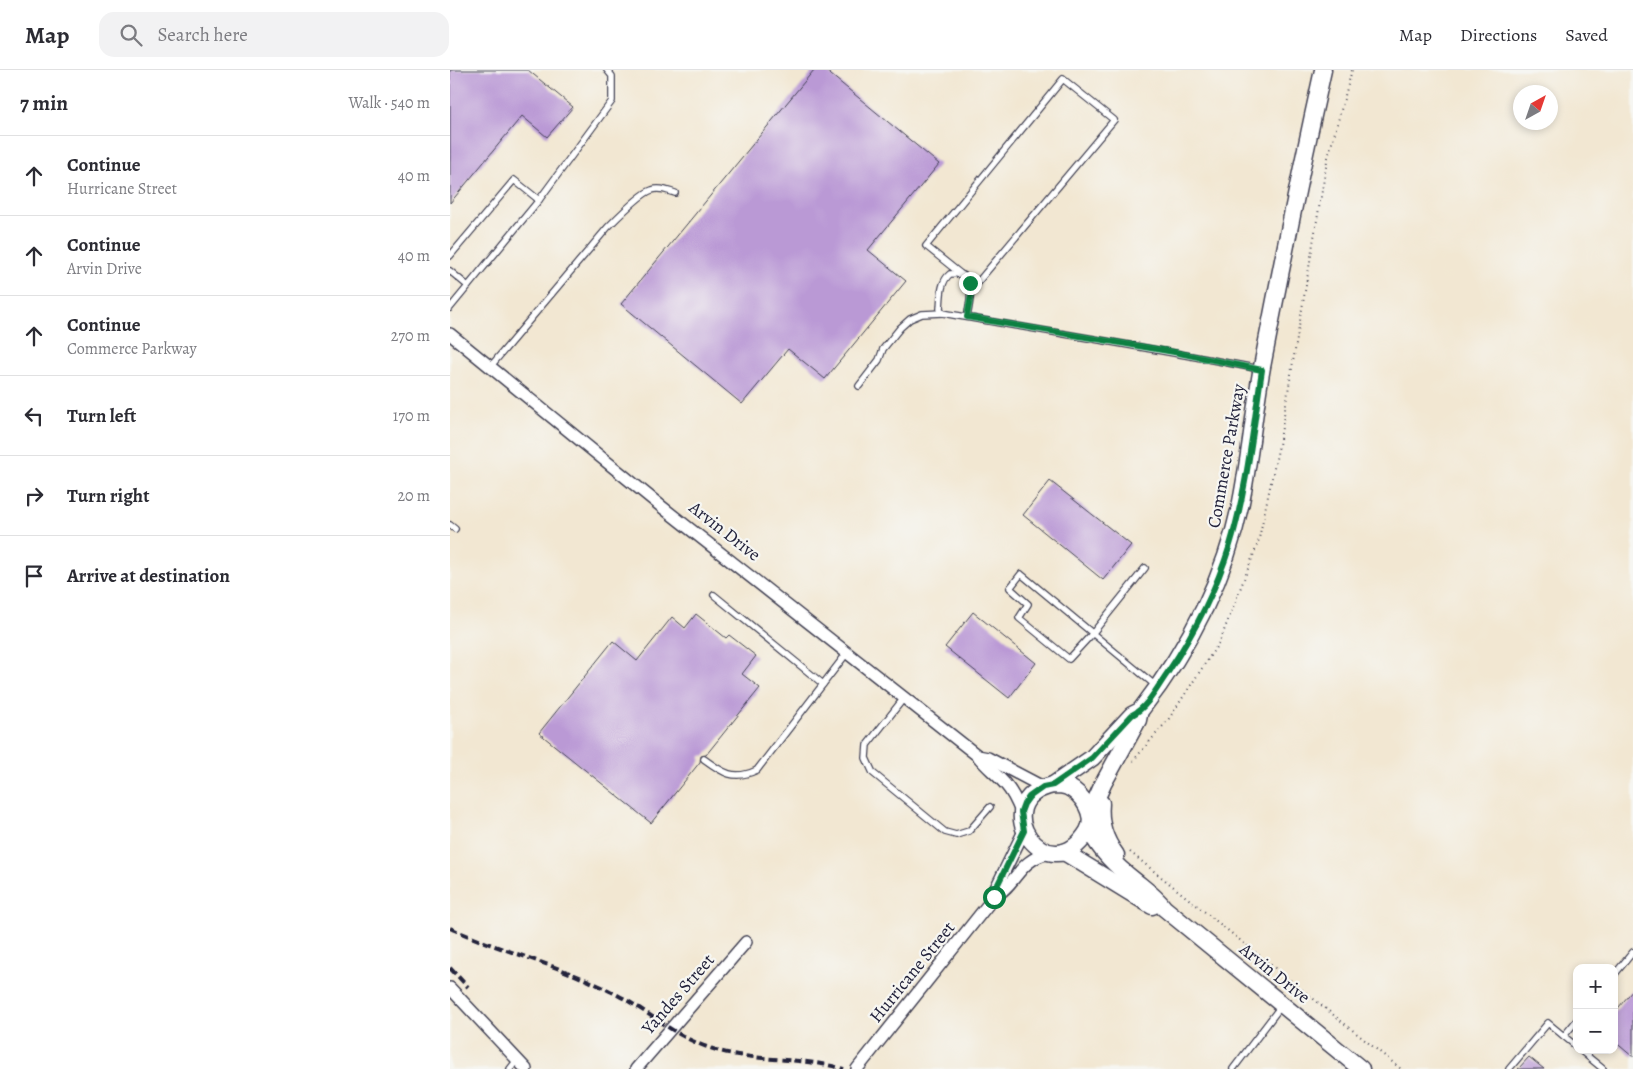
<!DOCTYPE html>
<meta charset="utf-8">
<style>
body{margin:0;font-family:Alegreya,serif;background:#f2f2f3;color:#2b2b33}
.controls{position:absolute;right:15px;bottom:15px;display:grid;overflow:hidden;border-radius:10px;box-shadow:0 2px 8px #0003}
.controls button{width:45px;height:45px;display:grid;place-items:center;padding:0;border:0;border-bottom:1px solid #e1e1e2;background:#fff;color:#2b2b33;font:25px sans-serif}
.compass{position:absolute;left:1063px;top:15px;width:45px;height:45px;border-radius:50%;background:#fff;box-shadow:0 2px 8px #0003;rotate:40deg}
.stop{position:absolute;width:15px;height:15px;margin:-11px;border:4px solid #0b8043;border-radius:50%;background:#fff}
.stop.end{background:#0b8043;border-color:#fff;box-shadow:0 1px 5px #0008}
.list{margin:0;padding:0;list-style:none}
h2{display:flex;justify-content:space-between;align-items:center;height:65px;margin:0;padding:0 20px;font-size:21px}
h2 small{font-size:16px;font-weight:400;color:#7c7c81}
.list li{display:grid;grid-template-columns:32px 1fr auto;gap:15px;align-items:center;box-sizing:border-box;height:80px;padding:0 20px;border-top:1px solid #e1e1e2}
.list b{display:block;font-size:19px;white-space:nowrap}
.list p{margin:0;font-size:16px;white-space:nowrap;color:#7c7c81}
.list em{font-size:16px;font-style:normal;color:#7c7c81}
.icon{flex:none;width:28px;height:28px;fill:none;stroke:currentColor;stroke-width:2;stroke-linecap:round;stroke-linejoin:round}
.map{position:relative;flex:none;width:1183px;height:999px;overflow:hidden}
header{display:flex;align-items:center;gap:30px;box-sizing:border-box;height:70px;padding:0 25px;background:#fff;border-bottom:1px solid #e1e1e2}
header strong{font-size:24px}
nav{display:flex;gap:28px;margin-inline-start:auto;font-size:18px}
.search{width:350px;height:45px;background:#f2f2f3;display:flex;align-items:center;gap:12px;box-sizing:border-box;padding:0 18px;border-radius:15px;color:#7c7c81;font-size:19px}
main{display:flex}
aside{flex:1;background:#fff}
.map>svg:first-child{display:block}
</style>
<header>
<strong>Map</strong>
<div class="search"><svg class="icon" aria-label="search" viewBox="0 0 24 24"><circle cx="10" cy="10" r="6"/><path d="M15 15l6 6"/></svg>Search here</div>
<nav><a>Map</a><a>Directions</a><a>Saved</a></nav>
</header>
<main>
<aside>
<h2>7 min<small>Walk · 540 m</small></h2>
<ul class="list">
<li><svg class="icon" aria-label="ahead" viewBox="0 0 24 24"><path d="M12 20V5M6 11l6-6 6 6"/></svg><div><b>Continue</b><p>Hurricane Street</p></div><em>40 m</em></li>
<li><svg class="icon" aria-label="ahead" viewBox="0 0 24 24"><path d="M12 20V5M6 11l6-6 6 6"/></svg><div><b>Continue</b><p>Arvin Drive</p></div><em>40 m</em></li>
<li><svg class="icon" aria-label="ahead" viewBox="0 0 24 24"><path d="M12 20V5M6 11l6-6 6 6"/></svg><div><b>Continue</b><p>Commerce Parkway</p></div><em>270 m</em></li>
<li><svg class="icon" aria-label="left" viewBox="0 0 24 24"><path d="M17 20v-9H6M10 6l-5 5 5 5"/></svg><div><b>Turn left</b></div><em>170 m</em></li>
<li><svg class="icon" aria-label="right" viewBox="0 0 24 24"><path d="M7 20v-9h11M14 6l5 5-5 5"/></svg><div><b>Turn right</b></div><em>20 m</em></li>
<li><svg class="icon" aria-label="arrive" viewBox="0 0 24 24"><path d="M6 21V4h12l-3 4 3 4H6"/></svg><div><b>Arrive at destination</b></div></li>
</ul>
</aside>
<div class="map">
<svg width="1183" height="999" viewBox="0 0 1183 999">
<rect width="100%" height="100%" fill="#f6f6f2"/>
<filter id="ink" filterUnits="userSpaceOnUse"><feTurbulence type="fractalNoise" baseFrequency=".02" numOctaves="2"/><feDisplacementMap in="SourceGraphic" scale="10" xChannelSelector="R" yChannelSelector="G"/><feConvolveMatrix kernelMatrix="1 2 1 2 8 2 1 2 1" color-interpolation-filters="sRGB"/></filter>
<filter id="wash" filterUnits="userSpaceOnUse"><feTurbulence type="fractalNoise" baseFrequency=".0096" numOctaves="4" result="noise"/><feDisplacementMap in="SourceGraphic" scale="20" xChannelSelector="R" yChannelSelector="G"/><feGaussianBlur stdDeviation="1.12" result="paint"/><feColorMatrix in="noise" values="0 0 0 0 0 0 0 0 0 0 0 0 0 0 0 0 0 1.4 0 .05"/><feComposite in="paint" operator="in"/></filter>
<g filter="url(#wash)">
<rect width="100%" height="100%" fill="#f2e7d2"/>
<g id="blocks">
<g fill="#ba99d5">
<polygon points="0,0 78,0 123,37 97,67 72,46 0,133"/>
<polygon points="364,0 375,0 489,94 418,180 456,211 375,309 338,279 292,334 171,234"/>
<polygon points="600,411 681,475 653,510 573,445"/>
<polygon points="523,542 586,593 559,628 495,577"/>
<polygon points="246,544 276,568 279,565 306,586 292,604 310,618 256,685 251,686 250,692 201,753 89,663 163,571 187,591 222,547 235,558"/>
<polygon points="1183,920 1183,987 1164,971 1164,943"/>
<polygon points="1079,987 1094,999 1068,999"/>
</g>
</g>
</g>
<g filter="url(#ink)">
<use href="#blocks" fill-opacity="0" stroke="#414052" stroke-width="1"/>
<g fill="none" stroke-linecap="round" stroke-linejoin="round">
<g stroke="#414052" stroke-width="8">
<g id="lane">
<polyline points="0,186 64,110 89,130"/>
<polyline points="0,201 18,216"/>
<polyline points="512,205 476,176 613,9 664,50 522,219"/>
<polyline points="0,238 89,130 162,31 162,6 157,0"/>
<path d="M517,247C520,230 529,200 500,204C490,212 491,227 490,239L493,243C598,262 704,278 809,299"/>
<path d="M40,297L158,157C167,148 191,123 202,120C210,117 218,121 225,123"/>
<polyline points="409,316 429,290 433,279 450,258 460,249 472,244 493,243"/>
<polyline points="0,455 5,459"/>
<polyline points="695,498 642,564 619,589 569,548 578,534 560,518 571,504 706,616"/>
<polyline points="264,525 373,614"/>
<polyline points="454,628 417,675 416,688 423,703 495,762 506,765 519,761 540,737"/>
<path d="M254,689C273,703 284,711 307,700L397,583"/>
<polyline points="1164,905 1183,882"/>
<polyline points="1114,966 1127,950"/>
<polyline points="1130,980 1153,999"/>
<polyline points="60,999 67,990"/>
<polyline points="783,999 831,936"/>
<polyline points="1059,999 1098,953 1127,977"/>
</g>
</g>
<g stroke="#414052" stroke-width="14">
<g id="street">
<path d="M0,264L212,437L528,686C536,697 547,704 556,715C563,723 567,732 571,742"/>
<polyline points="528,686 538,688 593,717"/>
<polyline points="544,827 546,818 574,761"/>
<polyline points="0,918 76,999"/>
<polyline points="186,999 296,872"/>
<path d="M407,999L544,827C567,814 568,790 599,783"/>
</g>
</g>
<g stroke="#414052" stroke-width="19">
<g id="secondary">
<path d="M603,715L642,688L682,645L690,641C738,579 775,509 791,432C800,387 804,341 812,297C831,198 851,99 873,0"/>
<path d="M603,715C608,715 613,715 618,717C632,724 647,745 638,761C599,825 532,731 603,715Z"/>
<path d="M651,733C649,753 654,769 666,785"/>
<polyline points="640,743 653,714 688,650 689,645"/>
<path d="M639,759C650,781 666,796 685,811C696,820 706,827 714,838L911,999"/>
<polyline points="614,782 702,836"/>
</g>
</g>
<g stroke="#414052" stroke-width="2" stroke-dasharray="1 4" stroke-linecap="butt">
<polyline points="683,691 718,650 770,571 808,473 829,375 877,91 902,0"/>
<polyline points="680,782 951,999"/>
</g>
<use href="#lane" stroke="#fff" stroke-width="5.5"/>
<use href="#street" stroke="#fff" stroke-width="11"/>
<use href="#secondary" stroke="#fff" stroke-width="16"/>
<g stroke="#22223b" stroke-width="4" stroke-dasharray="8 4" stroke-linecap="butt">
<path d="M0,858C53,882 110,895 162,922C196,939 223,966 260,978C304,993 349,986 394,999"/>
<polyline points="0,898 18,917"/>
</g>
</g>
</g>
<g fill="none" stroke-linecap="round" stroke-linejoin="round" filter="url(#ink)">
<path stroke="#0b8043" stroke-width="6" d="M520,213L522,219L517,247L724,282L812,300C803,358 797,419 780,475C766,520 744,563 718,602C708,616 698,637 682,645L642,688L603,715L593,717L579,727L574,734L571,742L574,761L546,818L544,827"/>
</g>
<g text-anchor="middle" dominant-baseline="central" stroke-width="4.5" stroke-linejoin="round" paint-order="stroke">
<g font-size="18" fill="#22223b" stroke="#f6f6f2">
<text transform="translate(776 386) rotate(-80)">Commerce Parkway</text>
<text transform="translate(275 461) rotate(38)">Arvin Drive</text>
<text transform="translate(462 902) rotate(-51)">Hurricane Street</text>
<text transform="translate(825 903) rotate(39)">Arvin Drive</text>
<text transform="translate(228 924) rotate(-49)">Yandes Street</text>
</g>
</g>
</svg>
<div class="controls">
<button>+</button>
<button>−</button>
</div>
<svg class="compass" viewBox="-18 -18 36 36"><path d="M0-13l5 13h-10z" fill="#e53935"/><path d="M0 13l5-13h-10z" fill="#7c7c81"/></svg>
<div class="stop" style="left:544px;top:827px"></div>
<div class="stop end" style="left:520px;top:213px"></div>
</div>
</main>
